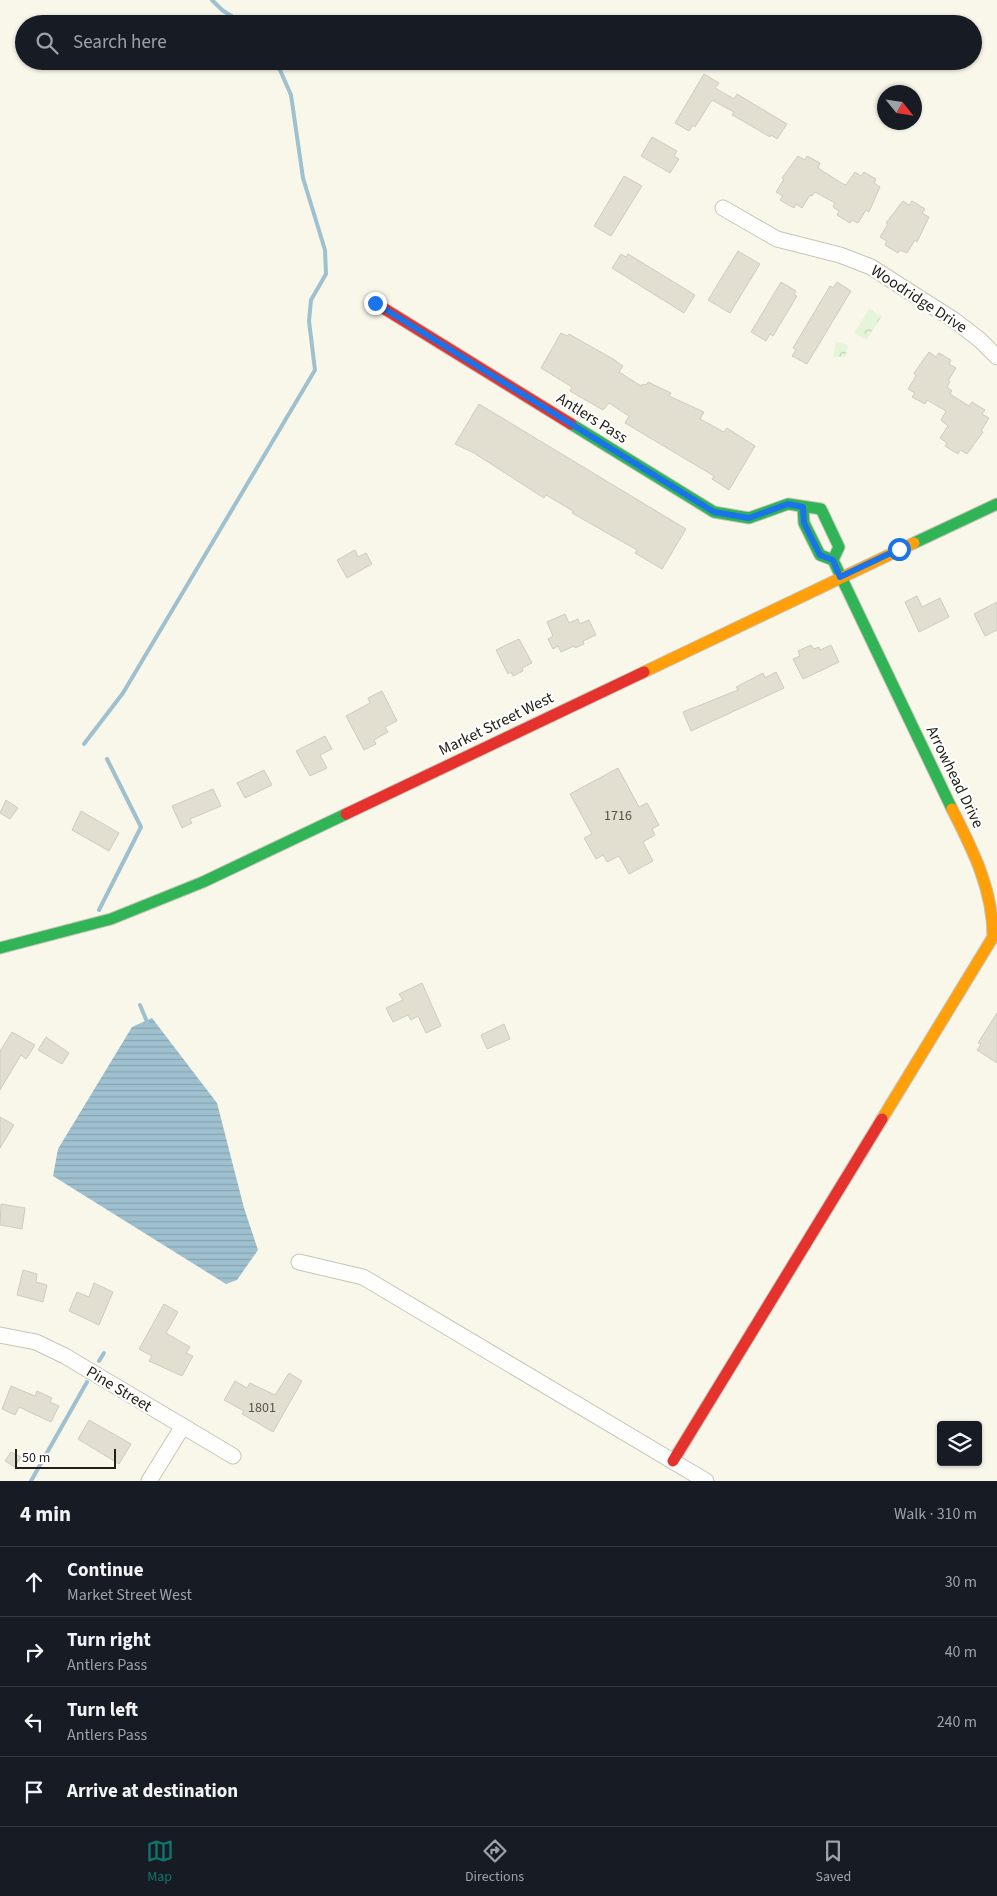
<!DOCTYPE html>
<meta charset="utf-8">
<style>
body{margin:0;font-family:"Source Sans 3",sans-serif;background:#20242c;color:#f1f3f6}
.controls{position:absolute;right:15px;bottom:15px;display:grid;overflow:hidden;border-radius:5px;box-shadow:0 1px 4px #0004}
.controls button{width:45px;height:45px;display:grid;place-items:center;padding:0;border:0;border-bottom:1px solid #363941;background:#171b24;color:#f1f3f6;font:25px sans-serif}
.compass{position:absolute;left:877px;top:85px;width:45px;height:45px;border-radius:50%;background:#171b24;box-shadow:0 1px 4px #0004;rotate:120deg}
.scale{position:absolute;left:15px;bottom:12px;width:101px;box-sizing:border-box;padding-left:5px;border:2px solid #232117;border-top:0;font-size:14px;line-height:18px;white-space:nowrap;color:#232117;-webkit-text-stroke:4px #fff;paint-order:stroke}
.stop{position:absolute;width:15px;height:15px;margin:-11px;border:4px solid #1a73e8;border-radius:50%;background:#fff}
.stop.end{background:#1a73e8;border-color:#fff;box-shadow:0 1px 5px #0008}
.list{margin:0;padding:0;list-style:none}
h2{display:flex;justify-content:space-between;align-items:center;height:65px;margin:0;padding:0 20px;font-size:21px}
h2 small{font-size:16px;font-weight:400;color:#9ea1a6}
.list li{display:grid;grid-template-columns:32px 1fr auto;gap:15px;align-items:center;box-sizing:border-box;height:70px;padding:0 20px;border-top:1px solid #363941}
.list b{display:block;font-size:19px;white-space:nowrap}
.list p{margin:0;font-size:16px;white-space:nowrap;color:#9ea1a6}
.list em{font-size:16px;font-style:normal;color:#9ea1a6}
.icon{flex:none;width:28px;height:28px;fill:none;stroke:currentColor;stroke-width:2;stroke-linecap:round;stroke-linejoin:round}
.map{position:relative;flex:none;width:997px;height:1481px;overflow:hidden}
.search{position:absolute;background:#171b24;box-shadow:0 1px 4px #0004;left:15px;right:15px;top:15px;height:55px;display:flex;align-items:center;gap:12px;box-sizing:border-box;padding:0 18px;border-radius:28px;color:#9ea1a6;font-size:19px}
.sheet{height:345px;background:#171b24}
nav{display:flex;justify-content:space-around;align-items:center;box-sizing:border-box;height:70px;border-top:1px solid #363941;background:#171b24;font-size:14px;color:#9ea1a6}
nav a{display:grid;justify-items:center;gap:2px}
nav .on{color:#0f766e}
.map>svg:first-child{display:block}
</style>
<div class="map">
<svg width="997" height="1481" viewBox="0 0 997 1481">
<defs>
<pattern id="park-crowns" width="20" height="18" patternUnits="userSpaceOnUse" patternTransform="scale(1.25)"><rect width="20" height="18" fill="#e5f5d9"/><path d="M2 6a3 3 0 1 1 6 0M12 15a3 3 0 1 1 6 0" fill="none" stroke="#c4d2ba"/></pattern>
<pattern id="water-rules" width="6" height="5" patternUnits="userSpaceOnUse" patternTransform="scale(1.25)"><rect width="6" height="5" fill="#9ec0cf"/><path d="M0 2.5h6" fill="none" stroke="#88a5b1"/></pattern>
</defs>
<rect width="100%" height="100%" fill="#f9f7ea"/>
<g fill="url(#park-crowns)">
<polygon points="869,309 882,316 866,340 854,333"/>
<polygon points="836,342 848,345 845,357 833,357"/>
</g>
<polygon fill="url(#water-rules)" points="152,1018 217,1103 244,1208 258,1250 237,1280 226,1284 53,1176 58,1149 132,1027"/>
<g fill="none" stroke-linecap="round" stroke-linejoin="round">
<g stroke="#9ec0cf" stroke-width="4">
<polyline points="212,0 222,10 244,24"/>
<polyline points="84,744 123,693 315,370 309,321 311,300 326,274 325,250 303,178 291,95 276,61"/>
<polyline points="99,910 141,827 107,759"/>
<polyline points="140,1005 148,1024"/>
<polyline points="99,1361 104,1353"/>
<polyline points="31,1481 87,1382"/>
</g>
</g>
<g fill="#e2dfd0" stroke="#ceccc1">
<polygon points="704,74 719,83 715,88 734,99 737,94 787,124 777,139 771,135 770,137 736,117 732,115 734,112 712,100 695,127 693,125 689,131 675,123"/>
<polygon points="652,137 677,151 674,156 679,159 670,173 641,156"/>
<polygon points="798,156 805,160 807,156 820,163 818,168 843,184 846,185 855,172 861,176 864,172 876,179 874,183 880,187 869,212 866,210 858,223 852,220 850,223 837,215 839,211 833,207 835,203 815,192 812,196 810,195 802,208 796,204 794,208 780,200 783,196 776,192 784,179 782,178"/>
<polygon points="624,176 642,186 611,236 594,226"/>
<polygon points="903,201 909,205 912,201 925,209 922,213 929,217 917,242 915,240 907,253 900,250 898,253 885,245 887,241 880,237 888,224 886,223"/>
<polygon points="738,251 760,264 730,313 708,300"/>
<polygon points="621,254 626,257 628,254 695,295 684,313 612,268"/>
<polygon points="781,282 796,291 794,294 797,296 773,336 770,334 766,341 751,332"/>
<polygon points="837,282 851,291 807,364 792,356 796,350 793,348 830,286 833,288"/>
<polygon points="561,333 567,336 569,334 613,359 623,366 619,372 641,386 642,384 646,385 648,382 671,393 669,396 704,412 700,419 724,432 727,428 755,446 729,490 712,479 714,476 625,423 629,416 609,403 603,410 570,391 572,387 541,368"/>
<polygon points="929,352 936,357 939,353 951,360 949,364 956,368 948,381 950,382 947,387 952,391 950,394 969,406 972,402 985,410 982,414 989,418 981,431 983,432 967,454 960,450 958,454 945,446 947,443 940,438 948,426 941,420 946,411 927,400 925,404 912,397 915,393 908,389 916,376 914,373"/>
<polygon points="479,404 686,529 662,569 635,553 637,550 572,513 573,511 546,495 544,498 474,453 455,444"/>
<polygon points="355,550 358,557 366,553 372,564 347,578 337,560"/>
<polygon points="917,596 922,607 940,598 949,617 919,632 905,602"/>
<polygon points="997,602 997,630 985,636 974,614"/>
<polygon points="565,614 569,623 578,619 580,624 589,620 596,635 583,641 584,644 575,648 574,646 561,652 558,646 553,649 548,639 553,636 547,622"/>
<polygon points="519,639 532,663 522,668 523,671 513,676 511,672 508,674 496,650"/>
<polygon points="811,645 814,649 819,647 820,650 831,645 839,662 803,679 793,659 800,656 798,651"/>
<polygon points="776,672 784,688 691,731 683,712 738,690 736,687 763,673 765,678"/>
<polygon points="382,691 397,721 385,727 388,732 374,740 376,744 364,750 346,716 370,703 368,698"/>
<polygon points="325,736 332,749 320,755 327,768 310,776 296,751"/>
<polygon points="618,768 639,807 647,803 659,825 652,829 655,835 643,842 653,861 629,874 619,856 607,862 603,855 596,859 584,838 592,834 570,794"/>
<polygon points="264,770 272,785 245,798 237,783"/>
<polygon points="213,789 221,806 190,819 192,823 182,828 172,806"/>
<polygon points="6,800 18,808 10,819 0,813"/>
<polygon points="81,811 119,833 109,851 72,830"/>
<polygon points="422,983 441,1026 426,1033 418,1016 411,1020 408,1015 393,1022 386,1008 403,1000 399,994"/>
<polygon points="997,1013 997,1063 977,1050 981,1044 978,1043"/>
<polygon points="504,1024 510,1039 487,1049 481,1035"/>
<polygon points="12,1032 35,1045 26,1059 21,1055 0,1090 0,1051"/>
<polygon points="46,1037 69,1053 62,1064 38,1050"/>
<polygon points="0,1117 14,1125 0,1148"/>
<polygon points="1,1204 25,1208 22,1229 0,1225"/>
<polygon points="23,1270 37,1274 36,1282 47,1285 43,1302 17,1295"/>
<polygon points="94,1283 113,1292 99,1325 69,1311 77,1292 89,1297"/>
<polygon points="164,1304 178,1312 166,1333 190,1347 186,1353 193,1356 182,1376 149,1361 152,1356 139,1349"/>
<polygon points="289,1373 302,1381 273,1432 242,1414 244,1411 224,1400 235,1381 247,1388 250,1383 275,1395"/>
<polygon points="11,1386 35,1396 37,1391 52,1398 50,1402 59,1406 51,1422 19,1407 15,1415 2,1409"/>
<polygon points="89,1420 131,1444 119,1464 78,1439"/>
<polygon points="11,1452 21,1457 15,1467 5,1461"/>
</g>
<g fill="none" stroke-linecap="round" stroke-linejoin="round">
<g stroke="#c7c5ba" stroke-width="17">
<g id="street">
<polyline points="723,208 777,239 840,255 871,267 954,320 980,340 997,357"/>
<polyline points="299,1262 363,1277 706,1481"/>
<polyline points="0,1335 36,1342 65,1356 233,1456"/>
<polyline points="149,1481 183,1426"/>
</g>
</g>
<g stroke="#c7c5ba" stroke-width="13">
<g id="fast">
<polyline points="571,424 714,512 749,518 788,504 821,509 839,547 833,560"/>
<polyline points="803,507 804,523 820,555 833,560 952,809"/>
<polyline points="914,543 997,504"/>
<polyline points="0,948 111,919 203,882 346,814"/>
</g>
</g>
<g stroke="#c7c5ba" stroke-width="13">
<g id="slow">
<polyline points="644,672 914,543"/>
<path d="M882,1119L993,937C993,890 973,850 952,809"/>
</g>
</g>
<g stroke="#c7c5ba" stroke-width="13">
<g id="jam">
<polyline points="375,303 571,424"/>
<polyline points="346,814 644,672"/>
<polyline points="673,1461 882,1119"/>
</g>
</g>
<use href="#street" stroke="#fefefc" stroke-width="15"/>
<use href="#fast" stroke="#30b455" stroke-width="11"/>
<use href="#slow" stroke="#ff9f0a" stroke-width="11"/>
<use href="#jam" stroke="#e5322d" stroke-width="11"/>
</g>
<g fill="none" stroke-linecap="round" stroke-linejoin="round">
<polyline stroke="#1a73e8" stroke-width="6" points="375,303 714,512 749,518 788,504 803,507 804,523 820,555 833,560 840,577 899,549"/>
</g>
<g text-anchor="middle" dominant-baseline="central" stroke-width="4.5" stroke-linejoin="round" paint-order="stroke">
<g font-size="14" fill="#545246">
<text x="618" y="816">1716</text>
<text x="262" y="1408">1801</text>
</g>
<g font-size="16" fill="#232117" stroke="#fff">
<text transform="translate(919 299) rotate(33)">Woodridge Drive</text>
<text transform="translate(592 418) rotate(32)">Antlers Pass</text>
<text transform="translate(496 724) rotate(-26)">Market Street West</text>
<text transform="translate(955 777) rotate(64)">Arrowhead Drive</text>
<text transform="translate(119 1389) rotate(31)">Pine Street</text>
</g>
</g>
</svg>
<div class="controls">
<button><svg class="icon" aria-label="layers" viewBox="0 0 24 24"><path d="M12 4l9 5-9 5-9-5zM3 14l9 5 9-5"/></svg></button>
</div>
<svg class="compass" viewBox="-18 -18 36 36"><path d="M0-13l5 13h-10z" fill="#e53935"/><path d="M0 13l5-13h-10z" fill="#9ea1a6"/></svg>
<div class="scale">50 m</div>
<div class="stop" style="left:899px;top:549px"></div>
<div class="stop end" style="left:375px;top:303px"></div>
<div class="search"><svg class="icon" aria-label="search" viewBox="0 0 24 24"><circle cx="10" cy="10" r="6"/><path d="M15 15l6 6"/></svg>Search here</div>
</div>
<section class="sheet">
<h2>4 min<small>Walk · 310 m</small></h2>
<ul class="list">
<li><svg class="icon" aria-label="ahead" viewBox="0 0 24 24"><path d="M12 20V5M6 11l6-6 6 6"/></svg><div><b>Continue</b><p>Market Street West</p></div><em>30 m</em></li>
<li><svg class="icon" aria-label="right" viewBox="0 0 24 24"><path d="M7 20v-9h11M14 6l5 5-5 5"/></svg><div><b>Turn right</b><p>Antlers Pass</p></div><em>40 m</em></li>
<li><svg class="icon" aria-label="left" viewBox="0 0 24 24"><path d="M17 20v-9H6M10 6l-5 5 5 5"/></svg><div><b>Turn left</b><p>Antlers Pass</p></div><em>240 m</em></li>
<li><svg class="icon" aria-label="arrive" viewBox="0 0 24 24"><path d="M6 21V4h12l-3 4 3 4H6"/></svg><div><b>Arrive at destination</b></div></li>
</ul>
</section>
<nav>
<a class="on"><svg class="icon" aria-label="map" viewBox="0 0 24 24"><path d="M3 6l6-2 6 2 6-2v14l-6 2-6-2-6 2zM9 4v14M15 6v14"/></svg>Map</a>
<a><svg class="icon" aria-label="directions" viewBox="0 0 24 24"><path d="M12 3l9 9-9 9-9-9zM9 14v-3h6M13 9l2 2-2 2"/></svg>Directions</a>
<a><svg class="icon" aria-label="saved" viewBox="0 0 24 24"><path d="M7 4h10v16l-5-4-5 4z"/></svg>Saved</a>
</nav>
